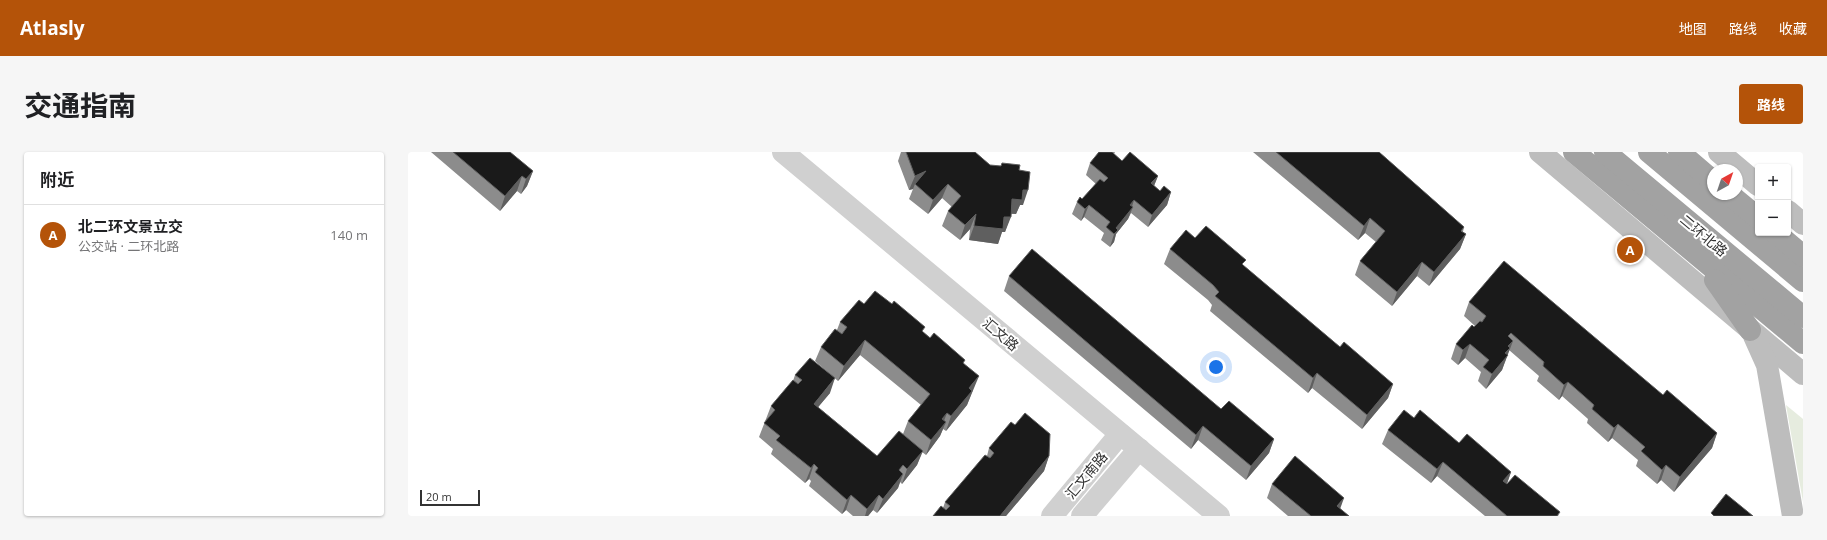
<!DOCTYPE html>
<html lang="zh">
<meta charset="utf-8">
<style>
body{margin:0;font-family:"Open Sans","Noto Sans SC",sans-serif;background:#f6f6f6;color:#202124}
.controls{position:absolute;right:12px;top:12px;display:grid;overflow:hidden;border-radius:4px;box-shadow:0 1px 3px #0004}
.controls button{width:36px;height:36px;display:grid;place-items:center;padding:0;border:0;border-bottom:1px solid #e0e0e0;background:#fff;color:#202124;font:20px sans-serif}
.compass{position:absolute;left:1299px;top:12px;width:36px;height:36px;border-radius:50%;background:#fff;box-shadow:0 1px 3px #0004;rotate:40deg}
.scale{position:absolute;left:12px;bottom:10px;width:60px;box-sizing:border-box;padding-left:4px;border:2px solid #333;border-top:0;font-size:11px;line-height:14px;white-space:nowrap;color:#333;-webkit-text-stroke:3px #fff;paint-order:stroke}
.you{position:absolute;left:808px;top:215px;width:14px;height:14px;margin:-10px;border:3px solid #fff;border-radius:50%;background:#1a73e8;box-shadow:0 0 0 6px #1a73e833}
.badge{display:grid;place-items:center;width:26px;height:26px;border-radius:50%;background:#b45309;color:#fff;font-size:13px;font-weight:700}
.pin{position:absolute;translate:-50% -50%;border:2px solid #fff;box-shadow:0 1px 4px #0006}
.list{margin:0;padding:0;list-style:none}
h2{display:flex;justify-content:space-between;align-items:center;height:52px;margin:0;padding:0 16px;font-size:17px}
h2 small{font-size:13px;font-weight:400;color:#757577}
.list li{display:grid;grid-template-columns:26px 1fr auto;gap:12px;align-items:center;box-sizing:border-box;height:60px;padding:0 16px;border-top:1px solid #e0e0e0}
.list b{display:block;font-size:15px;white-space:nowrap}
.list p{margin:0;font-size:13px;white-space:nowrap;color:#757577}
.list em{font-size:13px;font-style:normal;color:#757577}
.map{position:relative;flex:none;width:1395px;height:364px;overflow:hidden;border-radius:4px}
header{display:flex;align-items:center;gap:24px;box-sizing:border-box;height:56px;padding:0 20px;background:#b45309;color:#fff}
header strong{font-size:19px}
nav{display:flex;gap:22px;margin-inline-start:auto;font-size:14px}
.intro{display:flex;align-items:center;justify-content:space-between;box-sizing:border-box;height:96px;padding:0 24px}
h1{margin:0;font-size:28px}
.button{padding:10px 18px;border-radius:4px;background:#b45309;color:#fff;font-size:14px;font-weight:700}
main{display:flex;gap:24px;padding:0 24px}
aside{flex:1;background:#fff;border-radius:4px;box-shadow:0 1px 3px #0004}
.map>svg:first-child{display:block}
</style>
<header>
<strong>Atlasly</strong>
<nav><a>地图</a><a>路线</a><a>收藏</a></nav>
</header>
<div class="intro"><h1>交通指南</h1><a class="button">路线</a></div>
<main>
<aside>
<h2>附近<small></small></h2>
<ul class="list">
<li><span class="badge">A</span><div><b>北二环文景立交</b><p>公交站 · 二环北路</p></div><em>140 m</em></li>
</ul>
</aside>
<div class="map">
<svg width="1395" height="364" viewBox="0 0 1395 364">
<rect width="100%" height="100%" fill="#fff"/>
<polygon fill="#e6ecdf" points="1378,253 1395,267 1395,350"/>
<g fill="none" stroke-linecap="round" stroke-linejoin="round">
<g stroke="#d0d0d0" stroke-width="22">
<polyline points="375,0 811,364"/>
<polyline points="644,364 712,282"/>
<polyline points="674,364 731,297"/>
</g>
<g stroke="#bdbdbd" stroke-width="22">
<polyline points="1132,0 1395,222"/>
<polyline points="1311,0 1350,33"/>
<polyline points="1380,59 1395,72"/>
<polyline points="1346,184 1359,213 1385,364"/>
</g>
<g stroke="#a2a2a2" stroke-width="22">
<polyline points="1166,0 1395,191"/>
<polyline points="1197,0 1395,165"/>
<polyline points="1241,0 1395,129"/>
<polyline points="1271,0 1305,29"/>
<polyline points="1321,42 1350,66"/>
<polyline points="1368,81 1395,104"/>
<polyline points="1307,128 1342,178"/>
</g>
</g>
<g fill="#8c8c8c">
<polygon points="23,0 102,0 125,19 119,34 113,42 109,39 92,59"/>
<polygon points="493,0 567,0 582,13 611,18 615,53 612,53 608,62 603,62 597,80 594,80 590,92 561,88 562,77 552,88 534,74 540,59 544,55 534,46 520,62 501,47 505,37 501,38 490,9"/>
<polygon points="691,0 707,0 706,2 714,9 750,24 746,34 752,39 763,40 759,53 740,75 723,61 720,67 708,82 706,90 702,95 693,88 696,81 676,65 673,69 664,62 669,50 674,47 688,32 678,23 682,11"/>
<polygon points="845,0 971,0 1056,75 1055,80 1058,82 1052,97 1021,134 1009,124 984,154 947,123 952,109 968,90 957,81 950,88"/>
<polygon points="787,86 836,114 932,195 985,232 980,246 954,277 904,236 900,241 802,159 804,153 800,148 756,112 762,97"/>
<polygon points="601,124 813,257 866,287 861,301 838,328 790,288 783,297 596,139"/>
<polygon points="1061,150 1255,243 1309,281 1304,296 1266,340 1253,328 1249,332 1228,314 1230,308 1204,286 1200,290 1179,271 1180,267 1171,259 1154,244 1151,248 1129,229 1131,224 1101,198 1094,218 1078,237 1070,229 1073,220 1057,206 1050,213 1043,207 1048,192 1067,174 1056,164"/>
<polygon points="456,152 515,180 556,211 565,238 564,240 559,253 538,279 535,277 532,284 518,303 514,300 509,313 494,332 492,330 490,336 469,361 465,358 460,364 445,364 438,358 434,362 401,334 403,329 401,327 397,331 363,302 365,297 351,285 363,254 385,229 387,223 422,241 410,255 469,304 495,282 500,269 513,253 452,203 430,229 407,209 413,195 429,178 432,170"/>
<polygon points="1006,266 1103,320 1099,332 1151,364 1077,364 1029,324 1023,331 974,292 980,278"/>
<polygon points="581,296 641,304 636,319 598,364 525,364 535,356 537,350 579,304"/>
<polygon points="864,332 932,357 941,364 880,364 859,346"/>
</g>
<g fill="#5f5f5f">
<polygon points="125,19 119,34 113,42 118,27"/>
<polygon points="518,19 507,32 505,37 501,38 507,24"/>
<polygon points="114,24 109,39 92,59 97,44"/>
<polygon points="750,24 745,36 743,31"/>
<polygon points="540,32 534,46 520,62 525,48"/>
<polygon points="615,38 620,38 615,53 612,53 608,62 599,61 604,47"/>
<polygon points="763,40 759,53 740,75 744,63"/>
<polygon points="726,48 723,58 725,55 720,67 708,82 706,90 702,95 708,76 722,53"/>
<polygon points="681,53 676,65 673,69 677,57"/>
<polygon points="568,62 562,77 552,88 557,73"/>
<polygon points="596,65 603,65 597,80 594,80 590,92 561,88 566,74"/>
<polygon points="962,66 957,81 950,88 956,74"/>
<polygon points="1058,82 1052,97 1021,134 1026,120"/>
<polygon points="1014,110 1009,124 984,154 989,140"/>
<polygon points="457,188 452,203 430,229 436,214"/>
<polygon points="1105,189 1094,218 1078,237 1084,222 1100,194"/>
<polygon points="1062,192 1057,206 1050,213 1055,198"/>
<polygon points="909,221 904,236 900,241 905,226"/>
<polygon points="571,224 559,253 538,279 543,264 561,236"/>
<polygon points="427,226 422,241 401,266 406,252"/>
<polygon points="1160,230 1154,244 1151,248 1156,233"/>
<polygon points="985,232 980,246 954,277 959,263"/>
<polygon points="539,261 534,274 538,270 532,284 518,303 523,288 534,267"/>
<polygon points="1210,272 1204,286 1200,290 1206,276"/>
<polygon points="795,274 790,288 783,297 788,283"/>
<polygon points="1309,281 1304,296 1266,340 1272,325"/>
<polygon points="866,287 861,301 838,328 843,314"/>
<polygon points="515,299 509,313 494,332 499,317"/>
<polygon points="641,304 636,319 598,364 592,364"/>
<polygon points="1035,310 1029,324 1023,331 1029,317"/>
<polygon points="406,312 401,327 397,331 403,316"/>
<polygon points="1258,313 1253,328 1249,332 1254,318"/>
<polygon points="1103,320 1098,334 1095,329"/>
<polygon points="495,322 490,336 469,361 475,347"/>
<polygon points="443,343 438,358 434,362 439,348"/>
<polygon points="471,343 465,358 460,364 457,364 459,357"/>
<polygon points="936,346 931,360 929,354"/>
</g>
<g fill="#1a1a1a" stroke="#5f5f5f">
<polygon points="45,0 102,0 125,19 118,27 114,24 97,44"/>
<polygon points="498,0 567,0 582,13 593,14 594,11 612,13 611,18 622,20 620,38 615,38 614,48 604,47 603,65 596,65 595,77 566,74 568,62 557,73 540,59 553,44 540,32 525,48 507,32 518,19 507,24"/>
<polygon points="691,0 704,0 714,9 722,0 750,24 743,31 752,39 756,34 763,40 744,63 726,48 722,53 725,55 708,76 710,78 706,82 698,75 702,70 681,53 677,57 669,50 672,45 674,47 692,27 696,30 700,26 682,11"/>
<polygon points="868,0 971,0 1056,75 1053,79 1058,82 1026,120 1014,110 989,140 952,109 977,79 962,66 956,74"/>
<polygon points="798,74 838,108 834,112 835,113 932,195 936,190 985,232 959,263 909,221 905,226 807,144 811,140 805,133 762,97 778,78 787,86"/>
<polygon points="624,97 813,257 821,249 866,287 843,314 795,274 788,283 601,124"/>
<polygon points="1096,109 1255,243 1259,238 1309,281 1272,325 1258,313 1254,318 1233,299 1237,295 1210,272 1206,276 1184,257 1186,253 1176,244 1160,230 1156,233 1135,214 1136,210 1103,181 1100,184 1105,189 1100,194 1102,196 1097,201 1100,203 1084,222 1075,215 1081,208 1062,192 1055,198 1048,192 1064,173 1066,175 1072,169 1074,170 1078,164 1061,150"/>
<polygon points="467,139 484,152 486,149 517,175 514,179 522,186 526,181 557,208 555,211 571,224 561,236 564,239 543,264 539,261 534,267 538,270 523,288 500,269 522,242 457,188 436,214 413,195 427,177 434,182 439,175 432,170 451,148 456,152"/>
<polygon points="402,206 427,226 406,252 469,304 491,279 515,299 499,317 495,313 491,318 495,322 475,347 471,343 459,357 443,343 439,348 407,320 410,316 406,312 403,316 368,288 372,284 356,271 367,258 363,254 385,228 390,232 394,228 387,223"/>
<polygon points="996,258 1006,266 1012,258 1051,291 1059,282 1103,320 1095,329 1099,332 1107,323 1152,360 1149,364 1099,364 1035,310 1029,317 980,278"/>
<polygon points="617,261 642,282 641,304 592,364 525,364 533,354 538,358 542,354 537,350 577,303 582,306 586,301 581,296 603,270 607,273"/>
<polygon points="887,304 936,346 929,354 941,364 903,364 864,332"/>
<polygon points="1318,342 1345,364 1306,364 1303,361"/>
</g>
<g text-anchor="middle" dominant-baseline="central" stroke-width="4" stroke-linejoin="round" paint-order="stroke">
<g font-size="14" fill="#333" stroke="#fff">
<text transform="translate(1296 83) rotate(40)">二环北路</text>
<text transform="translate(593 182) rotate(40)">汇文路</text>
<text transform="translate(678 323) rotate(-50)">汇文南路</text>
</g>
</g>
</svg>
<div class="controls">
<button>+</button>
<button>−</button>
</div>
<svg class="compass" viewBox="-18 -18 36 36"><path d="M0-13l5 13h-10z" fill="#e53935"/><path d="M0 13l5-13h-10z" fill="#757577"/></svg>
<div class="scale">20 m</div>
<div class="you"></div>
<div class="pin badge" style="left:1222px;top:98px">A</div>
</div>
</main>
